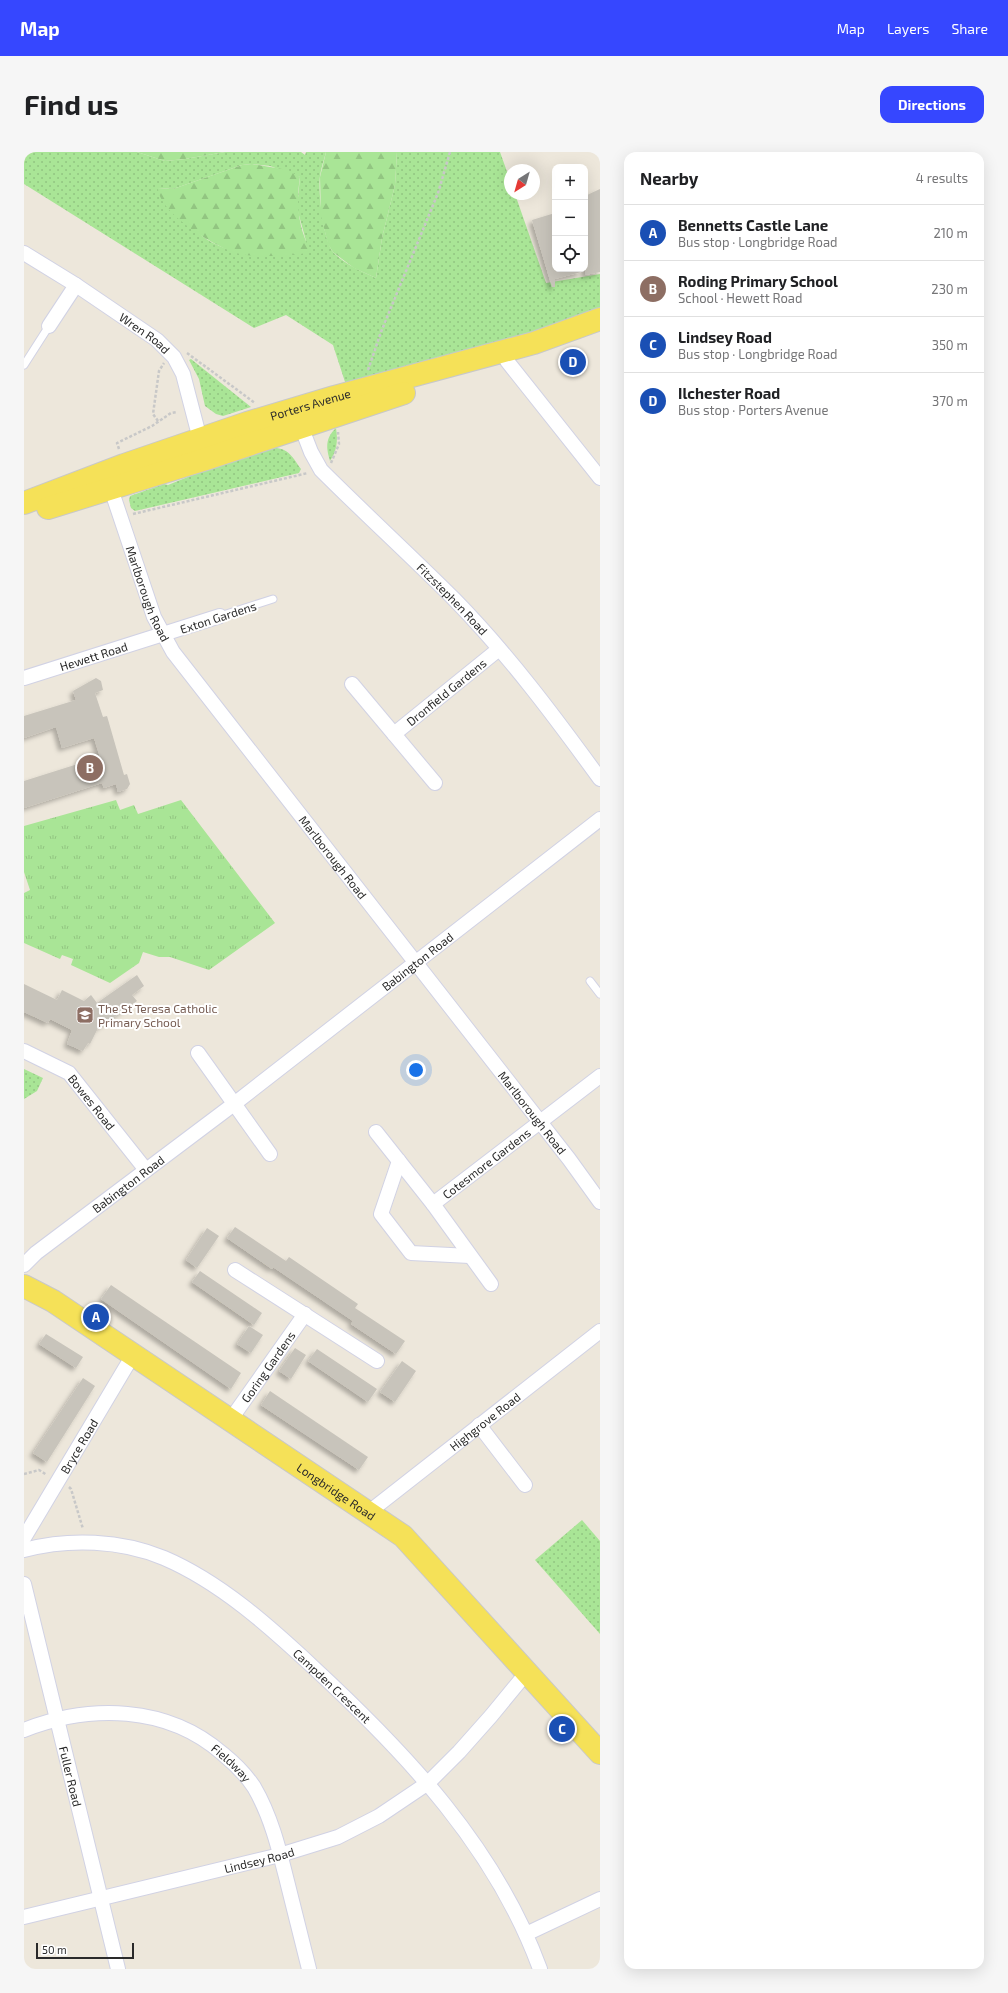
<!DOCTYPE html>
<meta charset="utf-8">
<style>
body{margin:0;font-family:"Exo 2",sans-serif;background:#f6f6f6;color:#202124}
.controls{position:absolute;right:12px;top:12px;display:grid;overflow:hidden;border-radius:8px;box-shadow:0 4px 16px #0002}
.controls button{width:36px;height:36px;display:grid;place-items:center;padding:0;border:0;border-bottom:1px solid #e0e0e0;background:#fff;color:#202124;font:20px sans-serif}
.compass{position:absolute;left:480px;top:12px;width:36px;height:36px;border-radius:50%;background:#fff;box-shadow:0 4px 16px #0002;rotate:217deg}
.scale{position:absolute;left:12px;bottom:10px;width:98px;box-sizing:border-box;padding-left:4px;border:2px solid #2a2a2a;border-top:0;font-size:11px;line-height:14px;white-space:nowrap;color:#2a2a2a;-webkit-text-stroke:3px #fff;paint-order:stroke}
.you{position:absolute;left:392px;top:918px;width:14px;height:14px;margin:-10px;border:3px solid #fff;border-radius:50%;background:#1a73e8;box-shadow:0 0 0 6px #1a73e833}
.badge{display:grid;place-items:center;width:26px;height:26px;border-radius:50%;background:#3647ff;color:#fff;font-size:13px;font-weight:700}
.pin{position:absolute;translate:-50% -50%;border:2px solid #fff;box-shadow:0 1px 4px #0006}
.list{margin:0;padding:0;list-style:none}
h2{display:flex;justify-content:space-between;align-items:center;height:52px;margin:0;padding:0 16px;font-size:17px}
h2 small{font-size:13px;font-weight:400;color:#757577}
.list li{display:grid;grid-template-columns:26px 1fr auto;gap:12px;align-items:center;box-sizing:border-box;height:56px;padding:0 16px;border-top:1px solid #e0e0e0}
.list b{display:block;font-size:15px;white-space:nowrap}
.list p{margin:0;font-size:13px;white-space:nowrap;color:#757577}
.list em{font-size:13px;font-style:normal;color:#757577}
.icon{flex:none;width:22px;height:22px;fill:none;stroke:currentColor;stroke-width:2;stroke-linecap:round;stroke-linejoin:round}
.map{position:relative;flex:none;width:576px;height:1817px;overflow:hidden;border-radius:12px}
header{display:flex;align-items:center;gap:24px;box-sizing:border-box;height:56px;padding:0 20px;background:#3647ff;color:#fff}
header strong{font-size:19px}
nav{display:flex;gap:22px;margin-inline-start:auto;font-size:14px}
.intro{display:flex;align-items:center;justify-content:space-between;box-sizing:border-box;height:96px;padding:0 24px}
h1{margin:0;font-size:28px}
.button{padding:10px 18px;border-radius:12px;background:#3647ff;color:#fff;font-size:14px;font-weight:700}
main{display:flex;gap:24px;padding:0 24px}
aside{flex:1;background:#fff;border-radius:12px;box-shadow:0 4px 16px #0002}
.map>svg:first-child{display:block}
</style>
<header>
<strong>Map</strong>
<nav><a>Map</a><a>Layers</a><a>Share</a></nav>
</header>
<div class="intro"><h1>Find us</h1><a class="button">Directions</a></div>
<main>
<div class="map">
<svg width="576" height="1817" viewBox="0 0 576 1817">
<defs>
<pattern id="grass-dots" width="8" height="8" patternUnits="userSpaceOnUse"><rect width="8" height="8" fill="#a9e596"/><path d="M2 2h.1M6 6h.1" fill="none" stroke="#92c581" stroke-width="1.8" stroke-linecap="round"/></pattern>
<pattern id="forest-firs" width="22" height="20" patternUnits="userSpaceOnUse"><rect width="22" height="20" fill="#a9e596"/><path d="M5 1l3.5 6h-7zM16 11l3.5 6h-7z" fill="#92c581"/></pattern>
<pattern id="park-tufts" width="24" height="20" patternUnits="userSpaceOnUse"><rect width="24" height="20" fill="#a9e596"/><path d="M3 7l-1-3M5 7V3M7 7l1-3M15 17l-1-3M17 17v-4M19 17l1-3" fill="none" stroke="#92c581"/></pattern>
<filter id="shadow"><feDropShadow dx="-3.5" dy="3.5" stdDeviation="2" flood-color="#0004"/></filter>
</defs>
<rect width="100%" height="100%" fill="#ede7db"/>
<g fill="url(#grass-dots)" fill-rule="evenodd">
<path d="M0,0H113L141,9L161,7L201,0H277L281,3L282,0H302C300,8 297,16 296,24C294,40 299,89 310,101C322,113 337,119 352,126L358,86L371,33L373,0H476L486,28V42H491L522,131L576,122V161L408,213L322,233L309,193L262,163L230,176L0,32ZM228,12L246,14L276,25L273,56L282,89L279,101C240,103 205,107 173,80C158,68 146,50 134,36L149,37L218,13Z"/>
<polygon points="167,207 227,255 199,264 192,262 181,254 175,227 165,208"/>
<path d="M312,276C314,289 313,298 306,309C302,296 301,286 312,276Z"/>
<path d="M250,296C265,296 269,306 277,317L275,321L111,359L107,356L105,348L106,344L140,332L144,333L176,320Z"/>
<polygon points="0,917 19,926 13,939 0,947"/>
<polygon points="558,1368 576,1389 576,1482 511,1408"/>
</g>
<g fill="url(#forest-firs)">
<polygon points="113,0 201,0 161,7 141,9"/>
<polygon points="302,0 373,0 371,33 358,86 352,126 330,116 318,107 309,100 304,92 297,64 296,25"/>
<path d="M228,12L264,18L276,25C272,51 274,74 286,98L283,101C264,104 230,106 212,101C190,94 135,61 134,36L149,37L218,13Z"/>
</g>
<polygon fill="url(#park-tufts)" points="92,648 96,658 110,653 114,662 157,648 251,771 185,818 146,805 135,805 119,800 115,811 86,831 47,813 49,807 38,803 36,807 0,791 0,741 6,738 0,720 0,674"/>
<g fill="#c8c4bb" filter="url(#shadow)">
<polygon points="576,37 576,120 561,123 561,44"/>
<polygon points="531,61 531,117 556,117 557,120 531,127 531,135 528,135 508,68"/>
<polygon points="72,526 77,529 79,538 71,541 79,565 83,564 100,623 103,622 106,632 103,637 94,640 92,632 80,636 78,631 0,656 0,629 76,605 70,586 38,596 32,575 0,586 0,564 52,548 49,539"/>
<polygon points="113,823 120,834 108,843 113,849 74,876 66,892 64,891 59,899 43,892 48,878 26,867 24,871 0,860 0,832 33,848 38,838 60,849 67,843 73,851"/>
<polygon points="211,1075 262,1109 265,1105 334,1152 331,1156 381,1189 372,1202 327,1172 329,1169 249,1115 248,1117 203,1086"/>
<polygon points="183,1076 195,1084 173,1116 162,1108"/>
<polygon points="176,1119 238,1161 230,1173 168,1130"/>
<polygon points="87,1133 217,1221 207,1237 77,1147"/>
<polygon points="225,1174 239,1183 227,1201 213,1192"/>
<polygon points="22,1182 59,1205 52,1216 15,1192"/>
<polygon points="271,1196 282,1203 267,1227 255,1219"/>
<polygon points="293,1197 353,1237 344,1250 284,1209"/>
<polygon points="378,1209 392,1219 371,1250 356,1240"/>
<polygon points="59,1226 71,1234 23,1310 9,1301"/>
<polygon points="246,1239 344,1305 335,1318 237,1253"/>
</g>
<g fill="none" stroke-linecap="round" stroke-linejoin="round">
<g stroke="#d1d2e4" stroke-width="9">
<g id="service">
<polyline points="0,213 25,174"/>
<polyline points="196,464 249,447"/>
<polyline points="566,829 576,842"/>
</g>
</g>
<g stroke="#d1d2e4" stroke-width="16">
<g id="minor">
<path id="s1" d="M0,101L52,133L133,188L150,205L159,222L178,295"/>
<polyline points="25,174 52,133"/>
<polyline points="483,209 576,326"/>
<path id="s2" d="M275,269L287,300L297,318C341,362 386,403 430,447C484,502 531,565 576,627"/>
<path id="s3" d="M87,337L130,465L149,500L545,1007L576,1050"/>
<path id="s4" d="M0,526L196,464"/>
<polyline points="328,532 411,631"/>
<path id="s5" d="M370,582L475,497"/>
<path id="s6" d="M0,899L45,921L122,1018"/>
<polyline points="174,901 246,1002"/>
<polyline points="352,980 409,1052 467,1132"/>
<polyline points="375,1009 357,1062 387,1101 446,1104"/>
<path id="s7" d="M409,1052L576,924"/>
<path id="s8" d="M0,1113L12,1101L210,952L576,667"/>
<polyline points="211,1118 353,1209"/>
<path id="s9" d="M207,1267L281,1162"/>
<polyline points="455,1273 501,1333"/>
<path id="s10" d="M345,1360L576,1179"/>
<path id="s11" d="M0,1386L109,1203"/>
<path id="s12" d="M0,1398C45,1386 97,1388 140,1406C196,1430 245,1474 289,1515C382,1601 472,1696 516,1817"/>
<path id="s13" d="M0,1432L94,1817"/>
<path id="s14" d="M0,1578C66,1552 143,1553 199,1602C210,1611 222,1623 230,1635C247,1664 255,1697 263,1729C270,1758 278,1788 285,1817"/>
<path id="s15" d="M0,1765L256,1703L314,1685L355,1664L404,1631L435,1600L467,1564L504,1519"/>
<polyline points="502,1782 576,1747"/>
</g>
</g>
<g stroke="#c8c8c8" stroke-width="24">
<g id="primary">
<path id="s16" d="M0,351L100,313L223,271L310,245L510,191L576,167"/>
<polyline points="24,356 182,307 380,241"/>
<path id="s17" d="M0,1134L29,1149L379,1384L576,1601"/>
</g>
</g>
<g stroke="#c8c8c8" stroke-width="2.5" stroke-dasharray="3 2" stroke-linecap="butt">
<polyline points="163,201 231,251"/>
<polyline points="344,218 357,180 414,41 426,0"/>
<polyline points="134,269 129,262 135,219 140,211"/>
<polyline points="95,297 93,291 128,274 147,261 153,260"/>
<polyline points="307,311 315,292 314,280"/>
<polyline points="109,362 284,321"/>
<polyline points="0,1322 15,1318 23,1323"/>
<polyline points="45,1335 47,1337 59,1377"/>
</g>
<use href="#service" stroke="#fff" stroke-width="7"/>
<use href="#minor" stroke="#fff" stroke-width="14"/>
<use href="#primary" stroke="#f5e158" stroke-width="22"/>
</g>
<defs>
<g id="school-square" transform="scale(0.9)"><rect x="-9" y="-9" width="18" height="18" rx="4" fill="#8d6e63" stroke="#fff"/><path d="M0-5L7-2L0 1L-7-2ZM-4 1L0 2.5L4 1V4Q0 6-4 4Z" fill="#fff"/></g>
</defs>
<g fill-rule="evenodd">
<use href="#school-square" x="61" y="863"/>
</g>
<g text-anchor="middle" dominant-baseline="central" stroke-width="4" stroke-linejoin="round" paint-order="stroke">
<g font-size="12" fill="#2a2a2a" stroke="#fff">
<text stroke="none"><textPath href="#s1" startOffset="145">Wren Road</textPath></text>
<text stroke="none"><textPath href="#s16" startOffset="303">Porters Avenue</textPath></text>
<text stroke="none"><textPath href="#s3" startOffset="111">Marlborough Road</textPath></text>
<text stroke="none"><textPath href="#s2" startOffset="238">Fitzstephen Road</textPath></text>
<text transform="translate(194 465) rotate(-18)">Exton Gardens</text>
<text stroke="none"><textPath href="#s4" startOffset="73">Hewett Road</textPath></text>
<text stroke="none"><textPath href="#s5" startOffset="67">Dronfield Gardens</textPath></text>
<text stroke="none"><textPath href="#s3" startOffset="435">Marlborough Road</textPath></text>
<text stroke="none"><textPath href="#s8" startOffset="497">Babington Road</textPath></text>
<text stroke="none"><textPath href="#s6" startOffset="87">Bowes Road</textPath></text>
<text stroke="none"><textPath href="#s3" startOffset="759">Marlborough Road</textPath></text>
<text stroke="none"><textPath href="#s7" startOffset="67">Cotesmore Gardens</textPath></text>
<text stroke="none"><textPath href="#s8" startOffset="132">Babington Road</textPath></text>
<text stroke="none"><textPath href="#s9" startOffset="64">Goring Gardens</textPath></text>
<text stroke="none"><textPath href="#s10" startOffset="147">Highgrove Road</textPath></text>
<text stroke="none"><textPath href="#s11" startOffset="107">Bryce Road</textPath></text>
<text stroke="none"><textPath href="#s17" startOffset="374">Longbridge Road</textPath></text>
<text stroke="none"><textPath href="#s12" startOffset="355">Campden Crescent</textPath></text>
<text stroke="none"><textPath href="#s14" startOffset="223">Fieldway</textPath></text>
<text stroke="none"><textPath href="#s13" startOffset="198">Fuller Road</textPath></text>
<text stroke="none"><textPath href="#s15" startOffset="242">Lindsey Road</textPath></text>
</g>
<g font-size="12" fill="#785e54" stroke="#fff" text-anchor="start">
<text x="74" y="856">The St Teresa Catholic<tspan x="74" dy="14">Primary School</tspan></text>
</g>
</g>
</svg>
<div class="controls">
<button>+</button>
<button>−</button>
<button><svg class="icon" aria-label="locate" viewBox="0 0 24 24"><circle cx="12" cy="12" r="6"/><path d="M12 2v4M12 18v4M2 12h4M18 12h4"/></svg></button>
</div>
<svg class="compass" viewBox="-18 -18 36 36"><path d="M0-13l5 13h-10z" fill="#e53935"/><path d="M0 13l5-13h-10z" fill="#757577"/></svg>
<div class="scale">50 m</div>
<div class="you"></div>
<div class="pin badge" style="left:72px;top:1165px;background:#1a4fb4">A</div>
<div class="pin badge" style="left:66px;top:616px;background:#8d6e63">B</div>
<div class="pin badge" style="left:538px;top:1577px;background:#1a4fb4">C</div>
<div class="pin badge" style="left:549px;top:210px;background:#1a4fb4">D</div>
</div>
<aside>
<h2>Nearby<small>4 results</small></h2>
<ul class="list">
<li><span class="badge" style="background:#1a4fb4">A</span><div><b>Bennetts Castle Lane</b><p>Bus stop · Longbridge Road</p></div><em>210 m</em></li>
<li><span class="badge" style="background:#8d6e63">B</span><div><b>Roding Primary School</b><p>School · Hewett Road</p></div><em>230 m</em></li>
<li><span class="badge" style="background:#1a4fb4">C</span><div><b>Lindsey Road</b><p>Bus stop · Longbridge Road</p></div><em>350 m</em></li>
<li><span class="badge" style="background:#1a4fb4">D</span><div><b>Ilchester Road</b><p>Bus stop · Porters Avenue</p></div><em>370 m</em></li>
</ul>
</aside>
</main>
